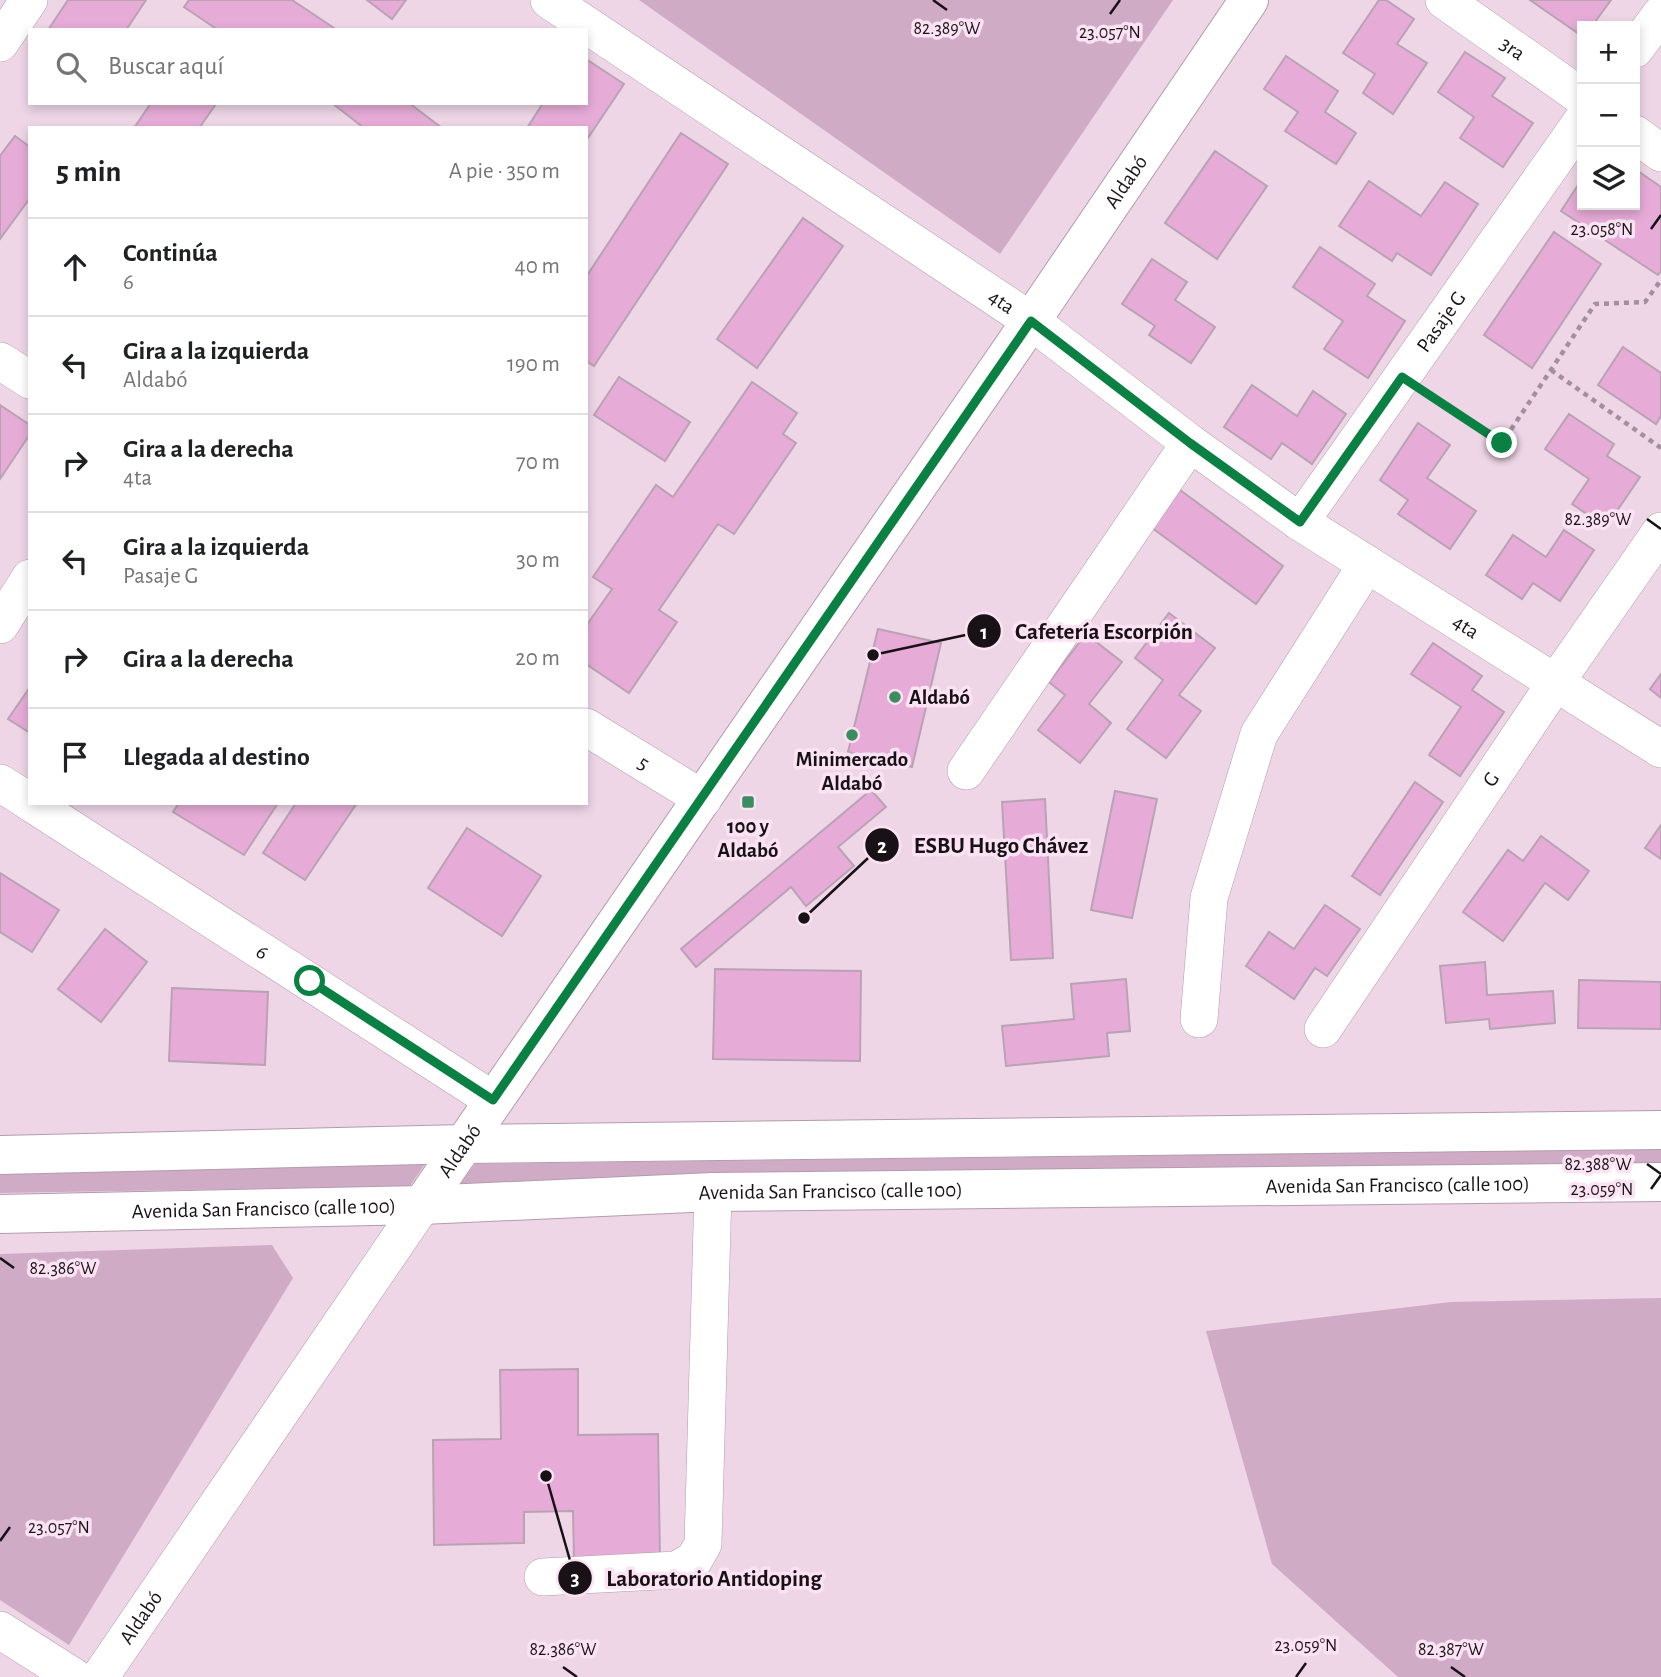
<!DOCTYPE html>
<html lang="es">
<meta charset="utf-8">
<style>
body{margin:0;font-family:"Alegreya Sans",sans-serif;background:#f2f2f2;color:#202124}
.controls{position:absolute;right:21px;top:21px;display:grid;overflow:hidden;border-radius:0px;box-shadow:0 4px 10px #0003}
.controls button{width:63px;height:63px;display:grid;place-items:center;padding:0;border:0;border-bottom:2px solid #e0e0e0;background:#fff;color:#202124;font:35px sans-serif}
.stop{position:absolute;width:21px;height:21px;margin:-16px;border:5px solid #0b8043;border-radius:50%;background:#fff}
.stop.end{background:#0b8043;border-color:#fff;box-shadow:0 2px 7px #0008}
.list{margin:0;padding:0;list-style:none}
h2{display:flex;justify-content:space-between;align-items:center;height:91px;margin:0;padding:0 28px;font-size:30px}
h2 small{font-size:23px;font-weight:400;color:#757577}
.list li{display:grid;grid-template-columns:46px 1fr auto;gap:21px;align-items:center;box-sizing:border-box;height:98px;padding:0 28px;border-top:2px solid #e0e0e0}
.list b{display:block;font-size:26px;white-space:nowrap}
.list p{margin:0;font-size:23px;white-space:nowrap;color:#757577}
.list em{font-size:23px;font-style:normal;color:#757577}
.icon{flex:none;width:38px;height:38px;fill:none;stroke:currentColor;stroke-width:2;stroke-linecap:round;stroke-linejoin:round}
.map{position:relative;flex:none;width:1661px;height:1677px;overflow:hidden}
.search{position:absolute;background:#fff;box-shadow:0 4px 10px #0003;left:28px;top:28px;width:560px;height:77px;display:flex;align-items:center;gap:18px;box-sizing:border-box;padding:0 24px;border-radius:0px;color:#757577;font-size:26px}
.panel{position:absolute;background:#fff;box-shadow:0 4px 10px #0003;left:28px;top:126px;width:560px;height:679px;border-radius:0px}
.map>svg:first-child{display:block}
</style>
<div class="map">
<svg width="1661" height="1677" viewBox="0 0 1661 1677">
<rect width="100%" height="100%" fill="#eed6e7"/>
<g fill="#d0abc6">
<polygon points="639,0 1173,0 1000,254"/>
<polygon points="1661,1149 1661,1165 459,1185 475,1164"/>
<polygon points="425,1164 410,1186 0,1193 0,1173"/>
<polygon points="272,1245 293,1278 69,1645 0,1600 0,1254"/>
<polygon points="1661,1298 1661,1677 1398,1677 1272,1564 1206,1331 1451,1302"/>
</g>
<g fill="#e6acd7" stroke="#b9a3b3" stroke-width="2">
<polygon points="68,0 146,0 126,30 48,30"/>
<polygon points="189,0 292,0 337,30 218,30 184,7"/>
<polygon points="367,0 406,0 392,19"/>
<polygon points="1379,0 1386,0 1414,19 1397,44 1427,63 1393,114 1363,93 1375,74 1343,53"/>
<polygon points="1530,0 1611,0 1592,26 1582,26 1582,36"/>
<polygon points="1465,52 1505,78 1492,96 1533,123 1503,167 1460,138 1474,117 1438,92"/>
<polygon points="1286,56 1338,91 1325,112 1356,133 1336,164 1285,131 1298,112 1264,89"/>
<polygon points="586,59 624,84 586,141 586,128 527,128 543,103 586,103"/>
<polygon points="151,103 214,103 216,104 200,127 202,128 134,128"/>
<polygon points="332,103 409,103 442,128 364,128"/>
<polygon points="681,133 728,164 594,366 586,361 586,277"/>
<polygon points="15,136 30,147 30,198 0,239 0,156"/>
<polygon points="1215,151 1267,186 1217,259 1165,223"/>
<polygon points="1635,169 1661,187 1661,271 1658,275 1561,211 1582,179 1582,205 1635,205"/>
<polygon points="1369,181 1421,216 1445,182 1478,204 1431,275 1397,253 1392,261 1339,226"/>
<polygon points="803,218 843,246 757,368 717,339"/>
<polygon points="1554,232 1601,264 1532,368 1484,335"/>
<polygon points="1320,247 1375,284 1367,296 1405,321 1368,378 1324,349 1343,321 1293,287"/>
<polygon points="1152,259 1187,282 1175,300 1215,327 1191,363 1149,335 1155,326 1122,304"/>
<polygon points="1623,347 1661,373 1661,416 1656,424 1598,385"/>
<polygon points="619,377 690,422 665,461 594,415"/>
<polygon points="752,382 797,413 783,434 796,443 734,534 718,524 659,610 677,622 629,693 586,664 586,626 612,589 593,577 656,485 673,497"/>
<polygon points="1252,385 1297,416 1313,391 1346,414 1312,464 1282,443 1271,459 1224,427"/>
<polygon points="0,405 30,425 30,434 0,479"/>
<polygon points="1569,414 1614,444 1607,456 1640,477 1606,527 1572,504 1589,479 1545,449"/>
<polygon points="1418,423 1450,445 1427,478 1476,511 1450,549 1398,514 1408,500 1380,480"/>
<polygon points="1176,487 1283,566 1256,604 1148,525"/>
<polygon points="1564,530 1594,550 1560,601 1533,583 1522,599 1486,575 1513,535 1546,557"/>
<polygon points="1169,613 1215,648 1179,695 1201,711 1166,758 1127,729 1163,680 1135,658"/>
<polygon points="878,629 941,643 912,767 848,752"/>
<polygon points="1086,634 1122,662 1089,704 1111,723 1080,763 1038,730 1065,695 1049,682"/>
<polygon points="1433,643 1482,676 1472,690 1504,712 1460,776 1429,755 1461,707 1411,674"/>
<polygon points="1661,674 1661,698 1650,689"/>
<polygon points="30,687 30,733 8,719"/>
<polygon points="1415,782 1443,802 1380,895 1352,876"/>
<polygon points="871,790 886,807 838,847 854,866 806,906 791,887 696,967 681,949"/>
<polygon points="1115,791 1157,799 1132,918 1091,910"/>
<polygon points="1045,799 1053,958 1011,960 1002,802"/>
<polygon points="179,803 278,803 244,855 173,812"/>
<polygon points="296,803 357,803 305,880 263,853"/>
<polygon points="1661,825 1661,859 1645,848"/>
<polygon points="467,828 541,876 502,936 428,888"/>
<polygon points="1541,836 1589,871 1568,900 1545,883 1503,941 1463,912 1508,850 1523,861"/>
<polygon points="0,873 59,910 32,952 0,932"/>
<polygon points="1325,905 1360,929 1327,976 1315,968 1294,999 1246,966 1269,932 1294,949"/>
<polygon points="105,929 147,962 101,1022 58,989"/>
<polygon points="1485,962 1487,995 1553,991 1555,1023 1490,1029 1489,1019 1446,1023 1440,966"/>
<polygon points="715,969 861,971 860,1061 713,1059"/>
<polygon points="1126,979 1130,1031 1107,1033 1109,1056 1006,1066 1002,1026 1074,1019 1071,984"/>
<polygon points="1579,980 1661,982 1661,1029 1578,1028"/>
<polygon points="172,988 268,992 265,1065 169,1061"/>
<polygon points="578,1369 578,1435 658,1434 660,1560 574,1562 573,1511 524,1512 524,1543 434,1545 433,1440 501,1439 500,1370"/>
</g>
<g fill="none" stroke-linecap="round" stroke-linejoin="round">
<g stroke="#b29cac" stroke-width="38">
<g id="minor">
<path id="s1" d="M549,0L1031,321L1190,443L1300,522L1661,749"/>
<path id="s2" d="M1444,0L1582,97"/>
<polyline points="0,43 29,0"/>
<polyline points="1635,49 1661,14"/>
<polyline points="1635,134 1661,153"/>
<polyline points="0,361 30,380"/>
<path id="s3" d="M1300,522L1582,121"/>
<polyline points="0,625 30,578"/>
<path id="s4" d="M586,727L703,799"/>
<polyline points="966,771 1190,443"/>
<polyline points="0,783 30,802"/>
<path id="s5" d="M31,803L493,1100"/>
<polyline points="1199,1019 1209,898 1259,734 1367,564"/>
<path id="s6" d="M1323,1029L1556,682L1661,531"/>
<polyline points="543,1577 677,1570 694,1560 703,1544 713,1192"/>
<polyline points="0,1630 74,1677"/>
<path id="s7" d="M100,1677L422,1205"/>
</g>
</g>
<g stroke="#b29cac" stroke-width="40">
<g id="major">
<path id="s8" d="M422,1205L1031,321L1249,0"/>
</g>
</g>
<g stroke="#b29cac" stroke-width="40">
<g id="highway">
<polyline points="0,1155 464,1144 1661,1130"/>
<path id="s9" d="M0,1214L422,1205L713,1192L1661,1182"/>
</g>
</g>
<g stroke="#a2909d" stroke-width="4.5" stroke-dasharray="5 5" stroke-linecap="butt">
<polyline points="1551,370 1661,448"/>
<polyline points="1432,397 1502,443 1595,304 1645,302 1661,280"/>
</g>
<use href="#minor" stroke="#fff" stroke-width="37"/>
<use href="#major" stroke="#fff" stroke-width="38"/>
<use href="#highway" stroke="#fff" stroke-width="38"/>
</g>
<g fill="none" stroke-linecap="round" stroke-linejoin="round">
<polyline stroke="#0b8043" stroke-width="9" points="310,981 493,1100 1031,321 1190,443 1300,522 1402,377 1502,443"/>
</g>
<path fill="none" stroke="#181116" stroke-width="2.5" d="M933,0L947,10M1110,14L1120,0M1651,229L1661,215M1647,519L1661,529M1647,1164L1661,1174M1651,1189L1661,1175M0,1258L14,1268M0,1541L10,1527M563,1667L577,1677M1451,1667L1465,1677M1296,1677L1306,1663"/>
<g fill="#3b8c5e" stroke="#fbe3f4" stroke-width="2.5">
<circle cx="895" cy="697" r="7"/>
<circle cx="852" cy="735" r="7"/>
<rect x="741" y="795" width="14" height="14" rx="3.5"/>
</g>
<g text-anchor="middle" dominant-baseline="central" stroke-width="7" stroke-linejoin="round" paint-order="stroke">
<g font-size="21" fill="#181116" stroke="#fbe3f4">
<text stroke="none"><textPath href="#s2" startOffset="84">3ra</textPath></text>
<text stroke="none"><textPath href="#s8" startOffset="1242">Aldabó</textPath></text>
<text stroke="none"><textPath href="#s1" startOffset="544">4ta</textPath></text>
<text stroke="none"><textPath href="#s3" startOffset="245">Pasaje G</textPath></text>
<text stroke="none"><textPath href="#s1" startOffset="1111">4ta</textPath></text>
<text stroke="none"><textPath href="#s4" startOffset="68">5</textPath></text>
<text stroke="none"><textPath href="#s6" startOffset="301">G</textPath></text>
<text stroke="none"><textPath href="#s5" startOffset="275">6</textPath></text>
<text stroke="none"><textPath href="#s8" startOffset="66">Aldabó</textPath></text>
<text stroke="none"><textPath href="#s9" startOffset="1398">Avenida San Francisco (calle 100)</textPath></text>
<text stroke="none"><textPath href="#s9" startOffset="831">Avenida San Francisco (calle 100)</textPath></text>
<text stroke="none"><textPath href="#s9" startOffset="264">Avenida San Francisco (calle 100)</textPath></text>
<text stroke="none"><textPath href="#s7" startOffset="72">Aldabó</textPath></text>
</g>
<g font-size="21" font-weight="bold" fill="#181116" stroke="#fbe3f4">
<text x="909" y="697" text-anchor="start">Aldabó</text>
<text x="852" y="759">Minimercado<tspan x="852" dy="24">Aldabó</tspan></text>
<text x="748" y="826">100 y<tspan x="748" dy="24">Aldabó</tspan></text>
</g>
</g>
<g font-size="18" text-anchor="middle" fill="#181116" stroke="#fbe3f4" stroke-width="7" stroke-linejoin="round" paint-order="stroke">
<text x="947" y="34">82.389°W</text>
<text x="1110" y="38">23.057°N</text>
<text x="1602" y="235">23.058°N</text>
<text x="1598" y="525">82.389°W</text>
<text x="1598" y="1170">82.388°W</text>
<text x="1602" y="1195">23.059°N</text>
<text x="63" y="1274">82.386°W</text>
<text x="59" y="1533">23.057°N</text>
<text x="1306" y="1651">23.059°N</text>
<text x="563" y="1655">82.386°W</text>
<text x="1451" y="1655">82.387°W</text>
</g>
<path fill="none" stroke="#181116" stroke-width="2.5" d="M873 655L984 631M804 918L882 845M546 1476L575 1578"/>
<g fill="#181116" stroke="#fbe3f4" stroke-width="2.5">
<circle cx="873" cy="655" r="7"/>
<circle cx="804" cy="918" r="7"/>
<circle cx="546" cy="1476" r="7"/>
<circle cx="984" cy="631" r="18"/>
<circle cx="882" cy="845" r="18"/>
<circle cx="575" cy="1578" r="18"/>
</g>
<g font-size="21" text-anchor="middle" font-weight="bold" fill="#fff">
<text x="984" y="639">1</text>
<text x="882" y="853">2</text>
<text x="575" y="1585">3</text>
</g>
<g font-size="23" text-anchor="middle" font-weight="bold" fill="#181116" stroke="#fbe3f4" stroke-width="7" stroke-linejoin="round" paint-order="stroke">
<text x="1104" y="639">Cafetería Escorpión</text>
<text x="1001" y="853">ESBU Hugo Chávez</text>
<text x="714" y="1586">Laboratorio Antidoping</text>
</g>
</svg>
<div class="controls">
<button>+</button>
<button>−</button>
<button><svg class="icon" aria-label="layers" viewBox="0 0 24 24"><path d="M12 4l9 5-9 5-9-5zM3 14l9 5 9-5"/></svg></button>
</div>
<div class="stop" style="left:310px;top:981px"></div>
<div class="stop end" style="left:1502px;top:443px"></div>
<div class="search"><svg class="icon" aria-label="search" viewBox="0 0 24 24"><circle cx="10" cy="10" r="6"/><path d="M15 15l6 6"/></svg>Buscar aquí</div>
<section class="panel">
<h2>5 min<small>A pie · 350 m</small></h2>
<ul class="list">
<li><svg class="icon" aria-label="ahead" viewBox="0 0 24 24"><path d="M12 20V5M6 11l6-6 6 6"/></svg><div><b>Continúa</b><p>6</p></div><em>40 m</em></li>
<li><svg class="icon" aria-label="left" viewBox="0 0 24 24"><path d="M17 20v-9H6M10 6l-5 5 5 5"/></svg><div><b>Gira a la izquierda</b><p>Aldabó</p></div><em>190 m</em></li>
<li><svg class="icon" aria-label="right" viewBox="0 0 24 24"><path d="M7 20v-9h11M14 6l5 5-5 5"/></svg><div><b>Gira a la derecha</b><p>4ta</p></div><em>70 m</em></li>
<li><svg class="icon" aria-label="left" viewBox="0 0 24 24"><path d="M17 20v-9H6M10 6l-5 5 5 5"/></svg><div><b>Gira a la izquierda</b><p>Pasaje G</p></div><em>30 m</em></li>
<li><svg class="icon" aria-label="right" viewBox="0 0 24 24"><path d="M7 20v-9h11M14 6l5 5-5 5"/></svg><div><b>Gira a la derecha</b></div><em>20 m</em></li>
<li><svg class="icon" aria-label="arrive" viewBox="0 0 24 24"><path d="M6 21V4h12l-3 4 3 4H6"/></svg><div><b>Llegada al destino</b></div></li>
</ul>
</section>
</div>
